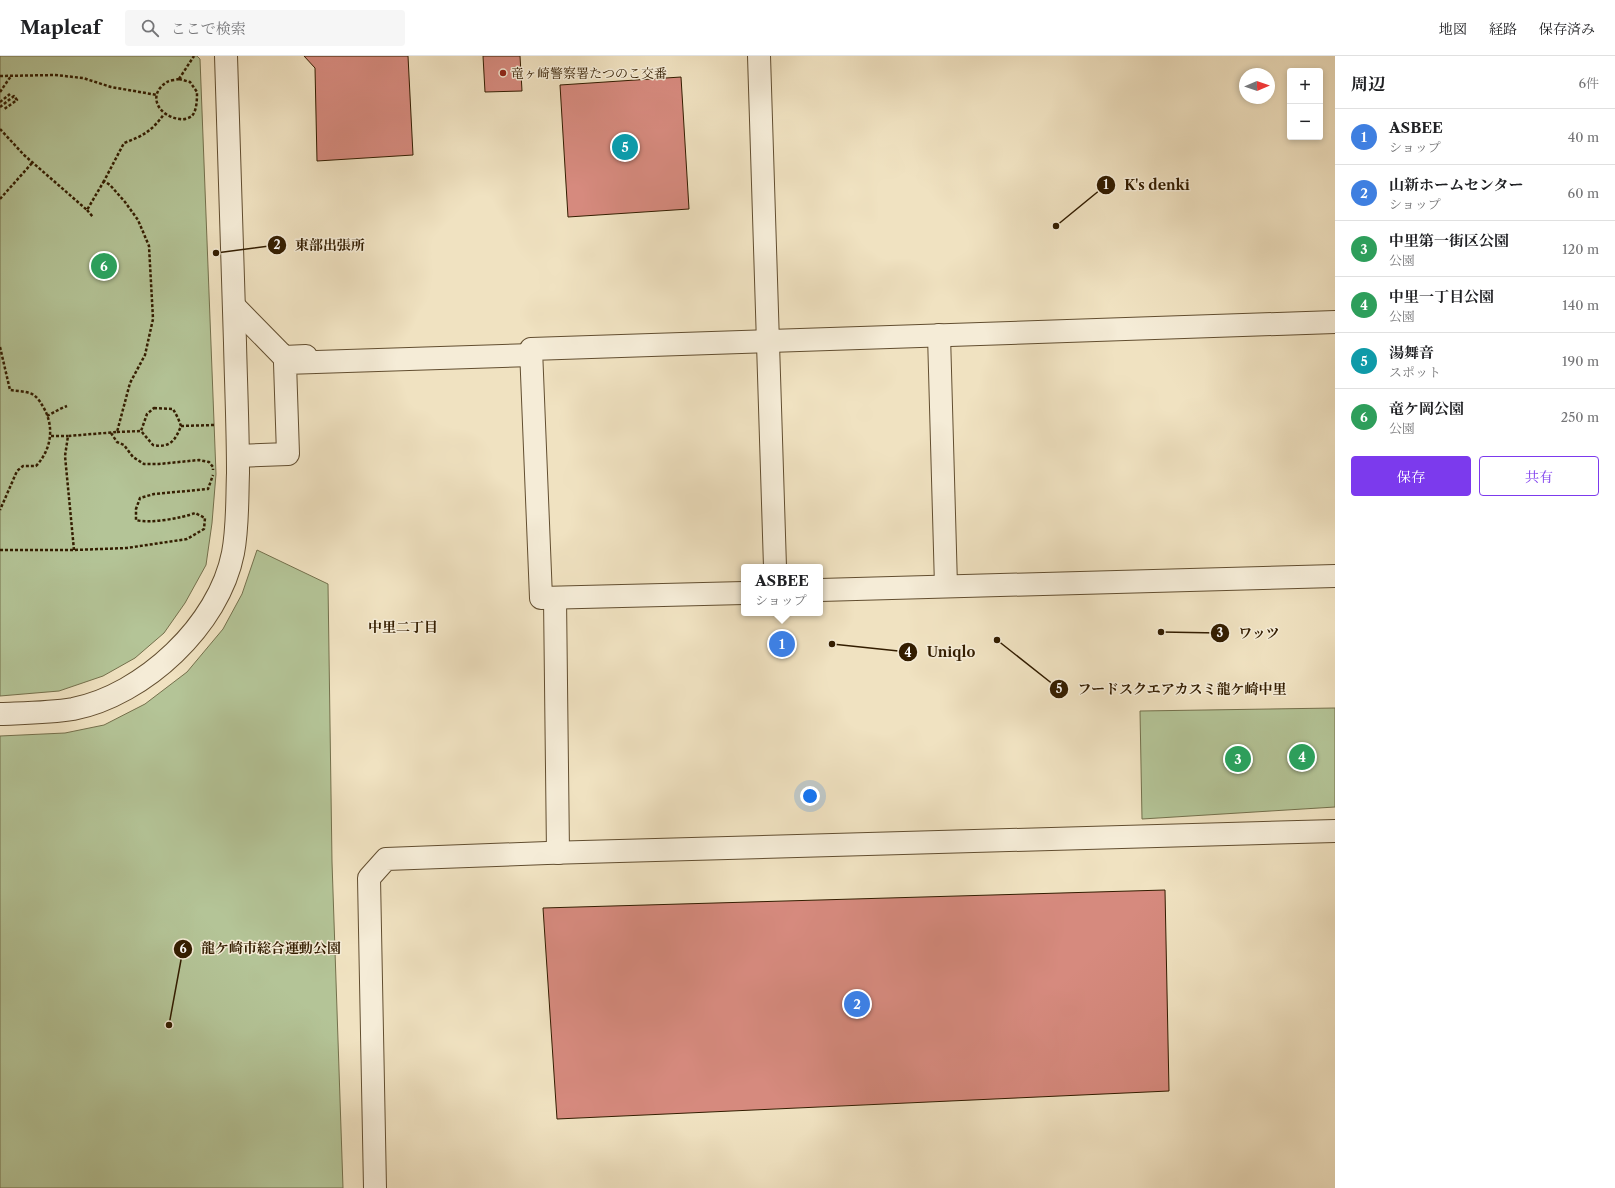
<!DOCTYPE html>
<html lang="ja">
<meta charset="utf-8">
<style>
body{margin:0;font-family:"Libre Caslon Text","Noto Serif JP",serif;background:#f6f6f6;color:#202124}
.controls{position:absolute;right:12px;top:12px;display:grid;overflow:hidden;border-radius:4px;box-shadow:0 2px 6px #0003}
.controls button{width:36px;height:36px;display:grid;place-items:center;padding:0;border:0;border-bottom:1px solid #e0e0e0;background:#fff;color:#202124;font:20px sans-serif}
.compass{position:absolute;left:1239px;top:12px;width:36px;height:36px;border-radius:50%;background:#fff;box-shadow:0 2px 6px #0003;rotate:88deg}
.you{position:absolute;left:810px;top:740px;width:14px;height:14px;margin:-10px;border:3px solid #fff;border-radius:50%;background:#1a73e8;box-shadow:0 0 0 6px #1a73e833}
.badge{display:grid;place-items:center;width:26px;height:26px;border-radius:50%;background:#7c3aed;color:#fff;font-size:13px;font-weight:700}
.pin{position:absolute;translate:-50% -50%;border:2px solid #fff;box-shadow:0 1px 4px #0006}
.popup{position:absolute;left:741px;top:508px;width:82px;height:52px;box-sizing:border-box;display:grid;place-content:center;border-radius:4px;background:#fff;filter:drop-shadow(0 1px 3px #0005);font-size:13px;white-space:nowrap;color:#757577}
.popup b{font-size:15px;color:#202124}
.popup::after{content:'';position:absolute;left:50%;top:100%;margin-left:-8px;border:8px solid transparent;border-top-color:#fff}
.list{margin:0;padding:0;list-style:none}
h2{display:flex;justify-content:space-between;align-items:center;height:52px;margin:0;padding:0 16px;font-size:17px}
h2 small{font-size:13px;font-weight:400;color:#757577}
.list li{display:grid;grid-template-columns:26px 1fr auto;gap:12px;align-items:center;box-sizing:border-box;height:56px;padding:0 16px;border-top:1px solid #e0e0e0}
.list b{display:block;font-size:15px;white-space:nowrap}
.list p{margin:0;font-size:13px;white-space:nowrap;color:#757577}
.list em{font-size:13px;font-style:normal;color:#757577}
.actions{display:flex;gap:8px;padding:12px 16px}
.actions a{flex:1;padding:9px 0;border:1px solid #7c3aed;border-radius:4px;text-align:center;font-size:14px;color:#7c3aed}
.actions .main{background:#7c3aed;color:#fff}
.icon{flex:none;width:22px;height:22px;fill:none;stroke:currentColor;stroke-width:2;stroke-linecap:round;stroke-linejoin:round}
.map{position:relative;flex:none;width:1335px;height:1132px;overflow:hidden}
header{display:flex;align-items:center;gap:24px;box-sizing:border-box;height:56px;padding:0 20px;background:#fff;border-bottom:1px solid #e0e0e0}
header strong{font-size:19px}
nav{display:flex;gap:22px;margin-inline-start:auto;font-size:14px}
.search{width:280px;height:36px;background:#f6f6f6;display:flex;align-items:center;gap:10px;box-sizing:border-box;padding:0 14px;border-radius:4px;color:#757577;font-size:15px}
main{display:flex}
aside{flex:1;background:#fff}
.map>svg:first-child{display:block}
</style>
<header>
<strong>Mapleaf</strong>
<div class="search"><svg class="icon" aria-label="search" viewBox="0 0 24 24"><circle cx="10" cy="10" r="6"/><path d="M15 15l6 6"/></svg>ここで検索</div>
<nav><a>地図</a><a>経路</a><a>保存済み</a></nav>
</header>
<main>
<div class="map">
<svg width="1335" height="1132" viewBox="0 0 1335 1132">
<rect width="100%" height="100%" fill="#f0e2c1"/>
<filter id="stains"><feTurbulence type="fractalNoise" baseFrequency=".005" numOctaves="4"/><feColorMatrix values="0 0 0 0 .2 0 0 0 0 .09 0 0 0 0 .02 0 0 0 .5 -.17"/></filter>
<radialGradient id="worn" r=".72"><stop offset=".6" stop-color="#630" stop-opacity="0"/><stop offset="1" stop-color="#630" stop-opacity=".3"/></radialGradient>
<g fill="#b4c497" stroke="#74704c">
<polygon points="0,0 197,0 200,3 216,418 212,467 206,509 185,547 164,577 135,602 103,620 59,635 0,640"/>
<polygon points="257,494 328,528 332,806 343,1132 0,1132 0,680 65,677 104,669 145,648 187,616 223,573 242,538"/>
<polygon points="1335,652 1335,751 1142,763 1140,655"/>
</g>
<g fill="#d68a7e" stroke="#331d00">
<polygon points="304,0 408,0 413,99 317,105 315,12"/>
<polygon points="483,0 520,0 522,35 485,36"/>
<polygon points="681,21 689,153 568,161 560,29"/>
<polygon points="1165,834 1169,1035 557,1063 543,852"/>
</g>
<g fill="none" stroke-linecap="round" stroke-linejoin="round">
<g stroke="#624e30" stroke-width="24">
<g id="minor">
<polyline points="759,0 775,511"/>
<polyline points="234,250 284,301 306,300"/>
<polyline points="939,279 946,530"/>
<polyline points="238,400 288,398 285,307 532,299"/>
<polyline points="820,534 1335,520"/>
<polyline points="744,537 541,542 531,293 1335,266"/>
<polyline points="555,542 558,797"/>
<path d="M0,658C24,657 49,657 73,653C144,639 219,569 233,497C238,471 237,444 238,417C238,373 236,330 235,287C232,191 229,96 226,0"/>
<polyline points="375,1132 369,822 386,803 547,797 1335,775"/>
</g>
</g>
<g stroke="#331d00" stroke-width="2.5" stroke-dasharray="3 2" stroke-linecap="butt">
<polyline points="0,20 55,19 83,22 111,31 157,39"/>
<path d="M179,23L190,26L197,36C197,43 197,54 192,60C189,62 184,64 180,63C159,61 146,39 167,26C170,24 176,24 179,23Z"/>
<polyline points="179,23 194,0"/>
<polyline points="0,36 11,20"/>
<polyline points="0,46 10,38"/>
<polyline points="0,51 14,40 17,44 3,54"/>
<polyline points="0,73 24,99 87,154 104,125"/>
<polyline points="0,143 32,107"/>
<polyline points="87,154 93,161"/>
<path d="M0,291L10,334C17,335 25,335 32,338C36,340 40,345 42,349C55,369 52,393 36,410H23L17,415L0,454"/>
<path d="M154,352L173,353L178,362L181,370C175,385 170,392 153,389L141,375L147,358Z"/>
<polyline points="47,360 60,353 67,350"/>
<polyline points="181,370 214,369"/>
<polyline points="117,376 141,375"/>
<polyline points="111,377 117,386 124,389 133,401 144,408 159,408 199,404 209,406 213,411 213,414"/>
<polyline points="51,380 68,380"/>
<path d="M0,494H74L127,492L187,483L204,473L205,462L195,457C182,462 150,468 136,464V453L140,442L154,438L208,433L213,419"/>
<path d="M74,494L65,400L68,380L117,376L130,327L145,299L153,263L149,190L138,164L125,146L110,129L104,125L124,87C143,80 152,75 164,58"/>
</g>
<use href="#minor" stroke="#f5ecd7" stroke-width="22"/>
</g>
<circle fill="#8f2418" stroke="#f5ecd7" stroke-width="1.5" cx="503" cy="17" r="4"/>
<g text-anchor="middle" dominant-baseline="central" stroke-width="3" stroke-linejoin="round" paint-order="stroke">
<g font-size="13" fill="#331d00" stroke="#f5ecd7" text-anchor="start">
<text x="511" y="17">竜ヶ崎警察署たつのこ交番</text>
</g>
<g font-size="14" font-weight="bold" fill="#331d00" stroke="#f5ecd7">
<text x="403" y="571">中里二丁目</text>
</g>
</g>
<path fill="none" stroke="#331d00" stroke-width="1.5" d="M1056 170L1106 129M216 197L277 189M1161 576L1220 577M832 588L908 596M997 584L1059 633M169 969L183 893"/>
<g fill="#331d00" stroke="#f5ecd7" stroke-width="1.5">
<circle cx="1056" cy="170" r="4"/>
<circle cx="216" cy="197" r="4"/>
<circle cx="1161" cy="576" r="4"/>
<circle cx="832" cy="588" r="4"/>
<circle cx="997" cy="584" r="4"/>
<circle cx="169" cy="969" r="4"/>
<circle cx="1106" cy="129" r="10"/>
<circle cx="277" cy="189" r="10"/>
<circle cx="1220" cy="577" r="10"/>
<circle cx="908" cy="596" r="10"/>
<circle cx="1059" cy="633" r="10"/>
<circle cx="183" cy="893" r="10"/>
</g>
<g font-size="12" text-anchor="middle" font-weight="bold" fill="#fff">
<text x="1106" y="133">1</text>
<text x="277" y="193">2</text>
<text x="1220" y="581">3</text>
<text x="908" y="601">4</text>
<text x="1059" y="637">5</text>
<text x="183" y="897">6</text>
</g>
<g font-size="14" text-anchor="middle" font-weight="bold" fill="#331d00" stroke="#f5ecd7" stroke-width="3" stroke-linejoin="round" paint-order="stroke">
<text x="1157" y="134">K's denki</text>
<text x="330" y="194">東部出張所</text>
<text x="1259" y="582">ワッツ</text>
<text x="951" y="601">Uniqlo</text>
<text x="1182" y="638">フードスクエアカスミ龍ケ崎中里</text>
<text x="271" y="897">龍ケ崎市総合運動公園</text>
</g>
<rect width="100%" height="100%" filter="url(#stains)"/>
<rect width="100%" height="100%" fill="url(#worn)"/>
</svg>
<div class="controls">
<button>+</button>
<button>−</button>
</div>
<svg class="compass" viewBox="-18 -18 36 36"><path d="M0-13l5 13h-10z" fill="#e53935"/><path d="M0 13l5-13h-10z" fill="#757577"/></svg>
<div class="you"></div>
<div class="pin badge" style="left:782px;top:588px;background:#3f7fe0">1</div>
<div class="popup"><b>ASBEE</b>ショップ</div>
<div class="pin badge" style="left:857px;top:948px;background:#3f7fe0">2</div>
<div class="pin badge" style="left:1238px;top:703px;background:#2e9e5b">3</div>
<div class="pin badge" style="left:1302px;top:701px;background:#2e9e5b">4</div>
<div class="pin badge" style="left:625px;top:91px;background:#0f9aa8">5</div>
<div class="pin badge" style="left:104px;top:210px;background:#2e9e5b">6</div>
</div>
<aside>
<h2>周辺<small>6件</small></h2>
<ul class="list">
<li><span class="badge" style="background:#3f7fe0">1</span><div><b>ASBEE</b><p>ショップ</p></div><em>40 m</em></li>
<li><span class="badge" style="background:#3f7fe0">2</span><div><b>山新ホームセンター</b><p>ショップ</p></div><em>60 m</em></li>
<li><span class="badge" style="background:#2e9e5b">3</span><div><b>中里第一街区公園</b><p>公園</p></div><em>120 m</em></li>
<li><span class="badge" style="background:#2e9e5b">4</span><div><b>中里一丁目公園</b><p>公園</p></div><em>140 m</em></li>
<li><span class="badge" style="background:#0f9aa8">5</span><div><b>湯舞音</b><p>スポット</p></div><em>190 m</em></li>
<li><span class="badge" style="background:#2e9e5b">6</span><div><b>竜ケ岡公園</b><p>公園</p></div><em>250 m</em></li>
</ul>
<div class="actions"><a class="main">保存</a><a>共有</a></div>
</aside>
</main>
